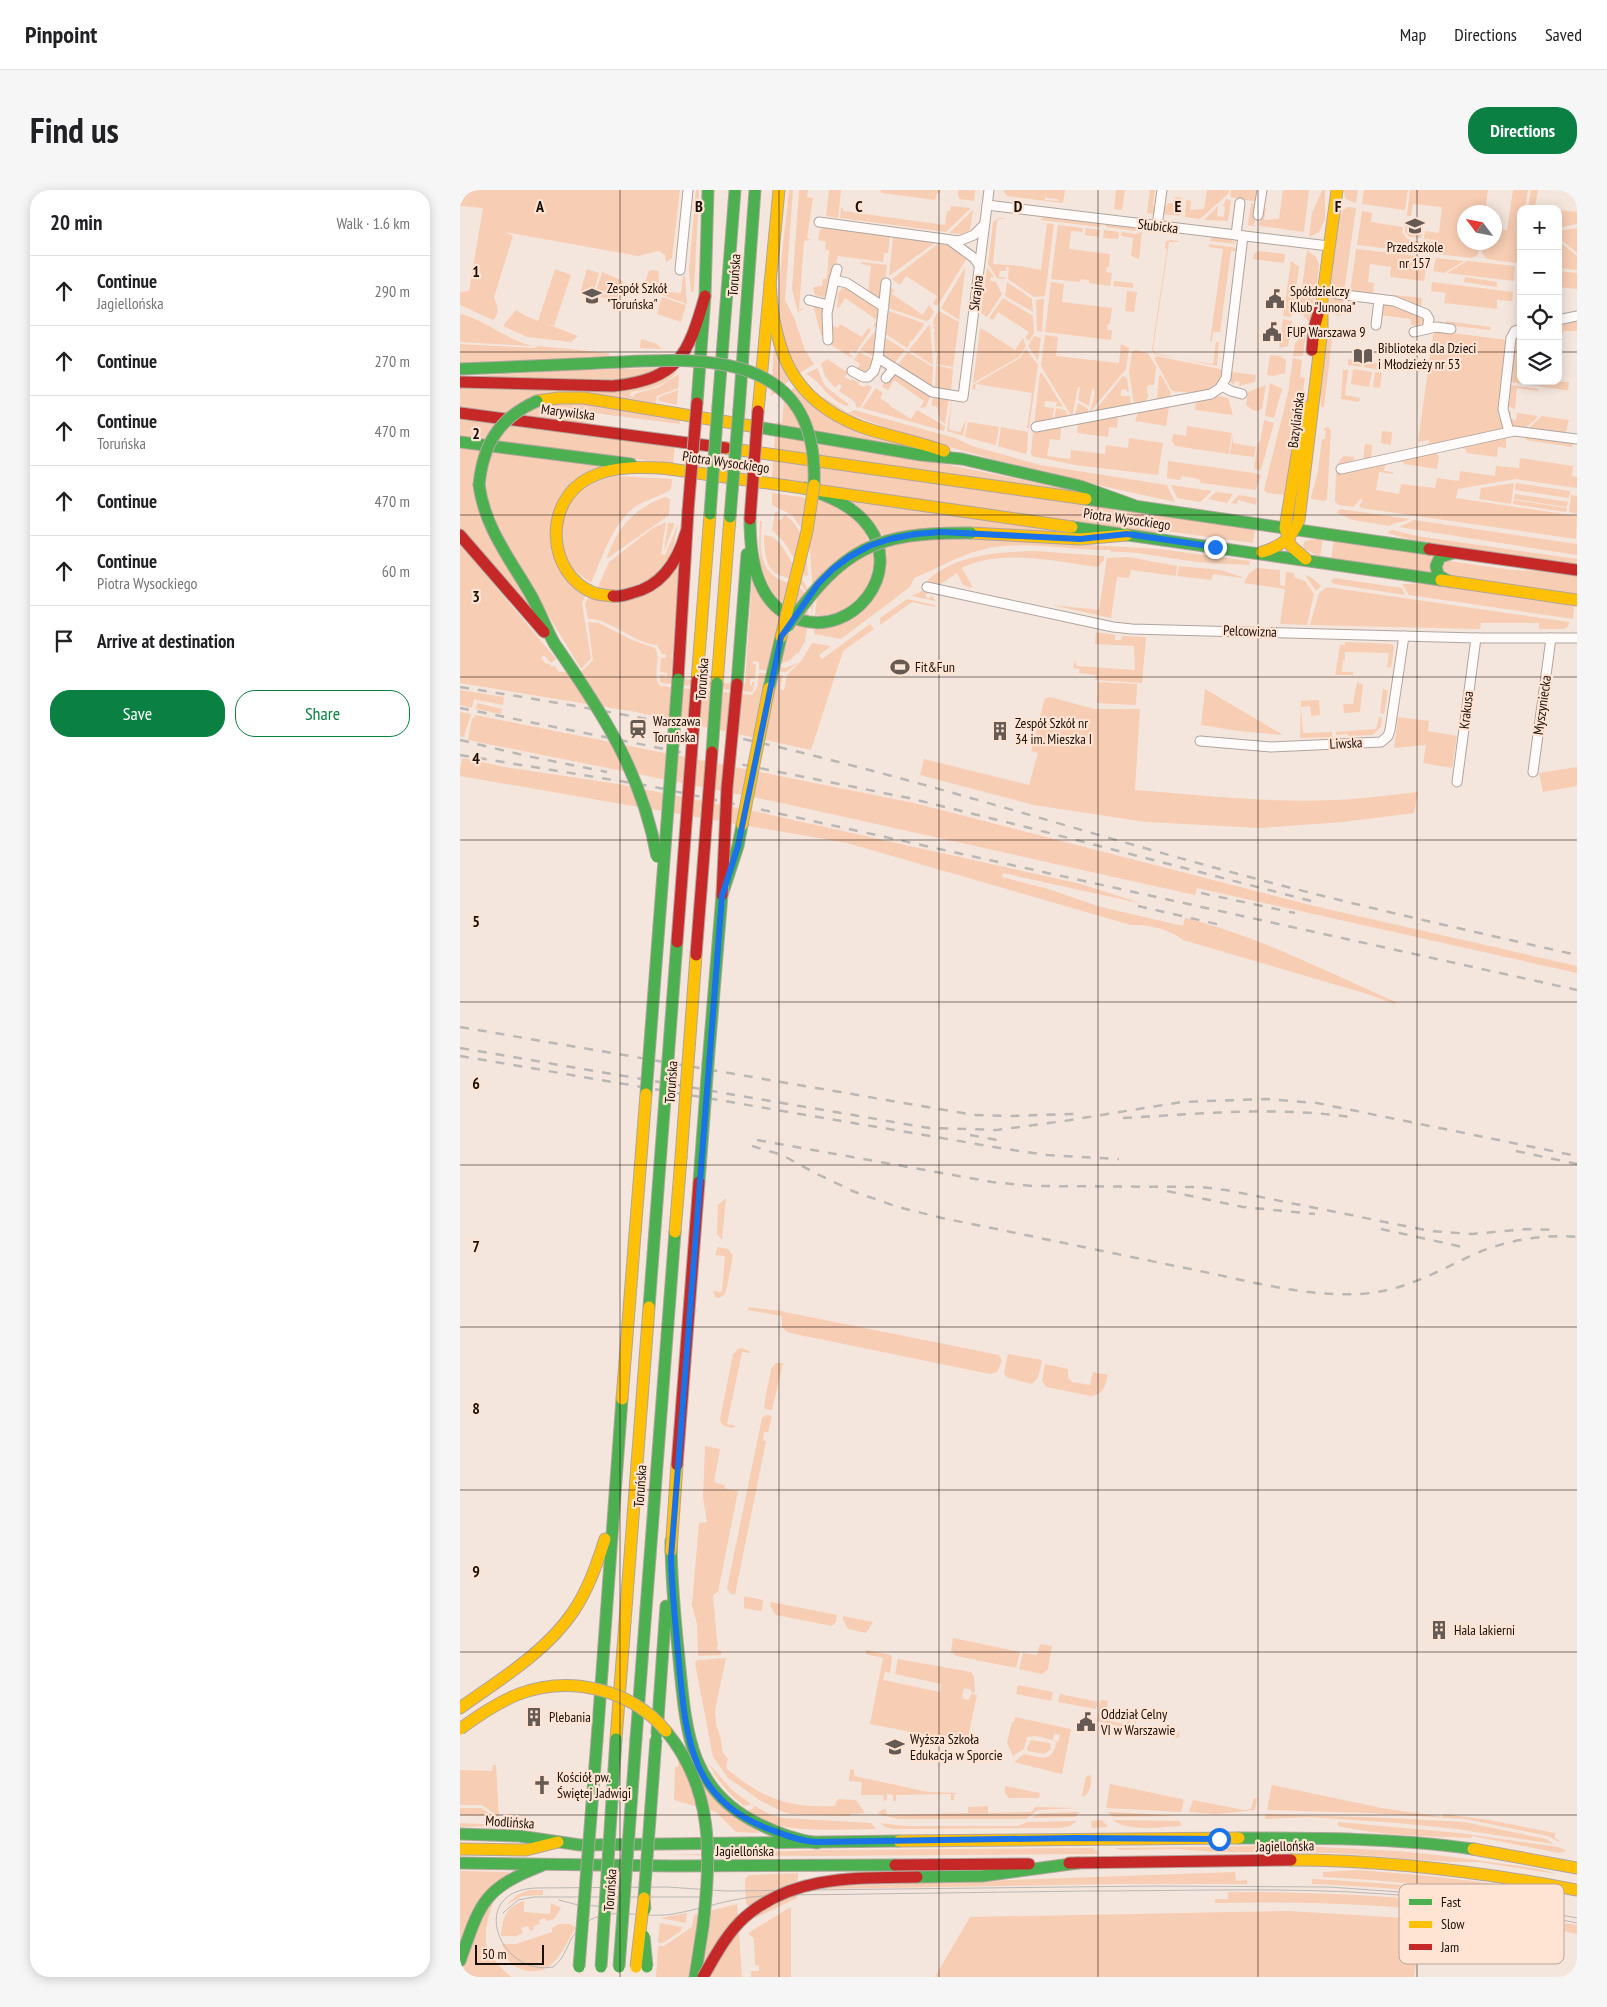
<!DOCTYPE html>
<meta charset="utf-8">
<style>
body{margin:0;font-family:"PT Sans Narrow",sans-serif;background:#f6f6f6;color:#202124}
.controls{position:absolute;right:15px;top:15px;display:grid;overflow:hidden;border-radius:10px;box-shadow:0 2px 12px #0003}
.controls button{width:45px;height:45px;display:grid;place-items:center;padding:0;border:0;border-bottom:1px solid #e0e0e0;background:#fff;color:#202124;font:25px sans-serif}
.compass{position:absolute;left:997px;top:15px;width:45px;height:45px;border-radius:50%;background:#fff;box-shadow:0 2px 12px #0003;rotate:302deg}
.scale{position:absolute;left:15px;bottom:12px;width:69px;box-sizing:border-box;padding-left:5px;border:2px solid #19100a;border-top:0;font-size:14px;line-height:18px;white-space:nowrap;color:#19100a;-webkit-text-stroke:4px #ffe3d3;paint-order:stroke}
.stop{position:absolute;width:15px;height:15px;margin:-11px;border:4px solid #1a73e8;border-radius:50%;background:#fff}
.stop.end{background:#1a73e8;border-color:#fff;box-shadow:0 1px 5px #0008}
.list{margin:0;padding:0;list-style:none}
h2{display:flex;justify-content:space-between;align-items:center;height:65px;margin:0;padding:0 20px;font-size:21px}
h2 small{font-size:16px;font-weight:400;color:#757577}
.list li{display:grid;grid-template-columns:32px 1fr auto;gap:15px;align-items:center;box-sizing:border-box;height:70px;padding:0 20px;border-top:1px solid #e0e0e0}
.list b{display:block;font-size:19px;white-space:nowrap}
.list p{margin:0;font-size:16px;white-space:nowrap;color:#757577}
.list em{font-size:16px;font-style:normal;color:#757577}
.actions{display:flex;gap:10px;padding:15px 20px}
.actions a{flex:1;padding:11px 0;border:1px solid #0b8043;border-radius:20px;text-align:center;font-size:18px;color:#0b8043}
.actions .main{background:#0b8043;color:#fff}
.icon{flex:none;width:28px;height:28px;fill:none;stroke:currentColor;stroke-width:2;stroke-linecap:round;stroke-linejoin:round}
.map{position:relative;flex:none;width:1117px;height:1787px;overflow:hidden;border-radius:20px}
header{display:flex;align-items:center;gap:30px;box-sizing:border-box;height:70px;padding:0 25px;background:#fff;border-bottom:1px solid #e0e0e0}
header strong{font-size:24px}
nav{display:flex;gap:28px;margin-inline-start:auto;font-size:18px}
.intro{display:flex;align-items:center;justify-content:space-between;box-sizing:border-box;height:120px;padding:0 30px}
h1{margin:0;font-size:35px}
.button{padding:12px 22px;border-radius:20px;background:#0b8043;color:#fff;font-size:18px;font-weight:700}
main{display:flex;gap:30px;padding:0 30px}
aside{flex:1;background:#fff;border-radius:20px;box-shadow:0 2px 12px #0003}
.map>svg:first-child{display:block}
</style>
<header>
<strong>Pinpoint</strong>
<nav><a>Map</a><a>Directions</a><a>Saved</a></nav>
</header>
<div class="intro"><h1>Find us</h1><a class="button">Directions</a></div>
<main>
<aside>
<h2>20 min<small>Walk · 1.6 km</small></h2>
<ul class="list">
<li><svg class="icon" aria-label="ahead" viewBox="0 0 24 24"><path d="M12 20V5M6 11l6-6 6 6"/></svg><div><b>Continue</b><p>Jagiellońska</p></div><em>290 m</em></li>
<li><svg class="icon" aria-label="ahead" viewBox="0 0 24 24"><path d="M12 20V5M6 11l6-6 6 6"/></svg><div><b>Continue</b></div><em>270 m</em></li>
<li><svg class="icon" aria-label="ahead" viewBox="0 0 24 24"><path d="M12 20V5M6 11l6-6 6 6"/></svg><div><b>Continue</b><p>Toruńska</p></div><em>470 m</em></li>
<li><svg class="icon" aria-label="ahead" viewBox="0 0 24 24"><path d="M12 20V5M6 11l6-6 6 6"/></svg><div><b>Continue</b></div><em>470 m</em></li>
<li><svg class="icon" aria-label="ahead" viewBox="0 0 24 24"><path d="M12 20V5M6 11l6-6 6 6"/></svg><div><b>Continue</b><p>Piotra Wysockiego</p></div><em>60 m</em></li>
<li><svg class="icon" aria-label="arrive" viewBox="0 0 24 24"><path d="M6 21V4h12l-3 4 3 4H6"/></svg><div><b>Arrive at destination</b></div></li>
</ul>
<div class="actions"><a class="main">Save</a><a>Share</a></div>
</aside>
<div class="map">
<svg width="1117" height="1787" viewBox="0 0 1117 1787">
<rect width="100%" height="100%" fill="#f5e6dd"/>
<g fill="#f7cdb3">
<path d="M0,0H220L212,68L206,72L205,65L199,61L178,66L45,42L53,46L34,107C37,115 41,123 33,130L0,115V102L9,101L23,18L0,16Z"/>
<polygon points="236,0 239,0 234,101 231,102 229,80"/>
<path d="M329,0H333L325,110L335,130L345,160L354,174L337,185C307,131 324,59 329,0Z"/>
<polygon points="339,0 348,0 347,7 353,8 347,48 351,50 344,51 339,120 345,118 338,122 332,99"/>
<polygon points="369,0 381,0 378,28 366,26"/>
<polygon points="420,0 480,0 480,3 477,3 475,10 422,3"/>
<polygon points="498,0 515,0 514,11 500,9 498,6"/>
<polygon points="543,0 587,0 585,10 599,11 599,9 586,8 587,0 605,0 603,13 547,6"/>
<polygon points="656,0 665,0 662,20 654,19"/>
<polygon points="690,0 695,0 693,16 696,17 695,24 687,23"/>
<polygon points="747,0 769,0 768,4 740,29 725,27 726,10 731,11 730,20 744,19"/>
<polygon points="771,0 800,0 797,12 770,7"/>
<polygon points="823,0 849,0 844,42 800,36 799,35 801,19 806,18 804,30 819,29"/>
<polygon points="862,0 865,0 865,29 859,42 849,47 852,23"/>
<polygon points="884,0 898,0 896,13 885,9"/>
<polygon points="904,0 948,0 945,20 902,14"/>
<polygon points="950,0 1028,0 1025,22 1004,22 1004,52 1021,53 1017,66 1011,68 970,63 965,61 964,57 965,51 978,52 978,50 964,49 965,41 979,43 982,17 953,14 951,26 947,26"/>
<polygon points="1053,0 1068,0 1065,19 1061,19 1061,51 1058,71 1055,73 1027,69 1022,63 1024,53 1034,52 1035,39 1047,40"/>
<polygon points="1071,0 1078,0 1075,17 1091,19 1068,19"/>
<polygon points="715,7 723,8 720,26 701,24 708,13 715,14"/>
<polygon points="766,9 771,10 768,31 744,30 758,16 757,26 764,27 765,17 763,16"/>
<polygon points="791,13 798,16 794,36 788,35"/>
<polygon points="491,16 511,18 486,42 380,28 381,18 383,18 383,21 485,35 487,21 490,21"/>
<polygon points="888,17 896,18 884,102 870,100 880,25 883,20"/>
<polygon points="513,20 510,40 501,44 489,43"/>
<polygon points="1098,20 1117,22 1117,34 1098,38"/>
<polygon points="902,21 912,23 911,32 943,37 942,42 947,49 961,52 960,59 949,61 897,55"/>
<polygon points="583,26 641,33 640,37 581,30"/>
<polygon points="539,28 547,29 540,28 537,31 533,74 561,76 581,80 587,34 580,33 594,34 585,106 574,107 548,89 549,77 546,77 546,81 540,81 539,87 545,87 545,89 537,88 528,74 533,32"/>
<polygon points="946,30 950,31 949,39 962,41 961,48 949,47 945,42"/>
<polygon points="646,34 680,38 675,41 646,37"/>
<polygon points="598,35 623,38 622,42 611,41 609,59 650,64 649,77 647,77 646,82 652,83 650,96 629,93 629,90 621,89 620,92 591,89"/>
<polygon points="365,37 430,46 428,63 424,63 423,72 378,66 368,104 363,107 355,105 353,97 362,96 363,89 367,89 369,60 365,60 366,52 358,50 360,40"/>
<polygon points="626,38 640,40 639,47 625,45"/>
<polygon points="1117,38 1117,63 1098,47 1098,41"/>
<polygon points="644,40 659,42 658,49 643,48"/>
<polygon points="662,42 675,44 682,42 679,69 671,66 673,48 661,46"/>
<polygon points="433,46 476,52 429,86"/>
<polygon points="752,46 771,49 776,54 750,51"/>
<polygon points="711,50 719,51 719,52 709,52 693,159 695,163 721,169 694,164 692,159 707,59 705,58 706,51"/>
<polygon points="1098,50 1117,66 1117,80 1098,78"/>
<polygon points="479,53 491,56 507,68 478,115 475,115 473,114 477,106 446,86 440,95 432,89"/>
<polygon points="749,54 777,58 777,61 771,61 760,142 753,142 752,151 750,151 763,59 749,57"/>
<polygon points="896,59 967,67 964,91 930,87 931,77 910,74 908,92 914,93 913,106 890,103"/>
<polygon points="847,60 856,67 859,75 852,132 848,131 839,120"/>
<polygon points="798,61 825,64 824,73 793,69 794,64"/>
<polygon points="976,68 1004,71 984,83 973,81"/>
<polygon points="831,71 839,77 832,125 830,127 823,126"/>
<polygon points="1007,71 1055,76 1054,91 987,83"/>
<polygon points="402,72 427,75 423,106 420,110 408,104 411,76 401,74"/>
<polygon points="506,76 505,81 499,130 481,118"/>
<polygon points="527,77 534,87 531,87 530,91 536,92 542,104 527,127 521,123"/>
<polygon points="95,79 111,85 94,136 79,131 118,146 111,152 67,147 43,136 56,120 66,126 78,131"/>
<polygon points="127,79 139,83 132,107 120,103"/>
<polygon points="193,80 199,81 198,98 207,99 207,102 221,103 223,86 225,86 227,114 183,98 189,81"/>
<polygon points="1098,81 1117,83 1117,99 1098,97"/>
<polygon points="142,82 163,91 156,111 135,105"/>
<polygon points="1005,87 1037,92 1037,97 1004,92"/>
<polygon points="654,91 673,93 673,98 653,96"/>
<polygon points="547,92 572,109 573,122 545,106"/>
<polygon points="591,92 604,94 602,112 652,118 650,134 648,134 647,140 652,140 651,150 585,142"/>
<polygon points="972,92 1053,102 1052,111 1037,110 1037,119 984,113 986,103 971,101"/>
<polygon points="385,95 417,116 419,121 419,140 413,136 417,130 385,108 379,118 377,117 378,103"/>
<polygon points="429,97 434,100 432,104 463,125 469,115 474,122 469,130 466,131 428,118 426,116"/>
<polygon points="667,101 677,102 674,122 665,121"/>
<polygon points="934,105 962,108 961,118 936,108"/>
<polygon points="202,107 226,115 221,132 197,124"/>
<polygon points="870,107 884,108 880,126 873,124 869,121"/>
<polygon points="543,108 573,126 574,143 569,151 565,148 569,142 538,122 533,130 529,128"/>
<polygon points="584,109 582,142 577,141 576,110"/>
<polygon points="925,113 931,113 965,127 963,137 951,135 951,129 920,125 923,115"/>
<polygon points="357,114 364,119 365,146 361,145 353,115"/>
<polygon points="429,121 463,133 464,135 452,151 449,152 450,153 447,158 424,143 426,122"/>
<path d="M479,121L499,132L493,177L476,174L477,162H475L474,143L475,140L473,137L476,135H473C473,130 475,125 479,121Z"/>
<polygon points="373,123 371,126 373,128 369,134 378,138 380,134 402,147 408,138 411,140 395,163 391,160 389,164 393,167 392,168 371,155 368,125"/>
<path d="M0,124C26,130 46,150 73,156L0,152Z"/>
<polygon points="823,129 832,131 828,156 819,158"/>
<polygon points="1117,129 1117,141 1103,141 1100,154 1098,153 1098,133"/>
<polygon points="986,131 1031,137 1030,140 986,135"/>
<polygon points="469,135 470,136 473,175 449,160"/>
<polygon points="520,139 524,140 555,160 563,148 566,156 559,167 513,193"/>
<polygon points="415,141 418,144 416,167 400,160"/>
<polygon points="976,141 1047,150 1038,220 1038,225 1044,237 1044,240 968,256 969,250 958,252 973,144"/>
<polygon points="846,142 843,166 833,166 835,153"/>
<polygon points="865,142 869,143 872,150 864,217 861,217 860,198"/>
<polygon points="1061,142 1061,163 1058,163 1057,179 1061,180 1061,191 1109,192 1108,200 1111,201 1050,192 1055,147"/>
<polygon points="585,145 598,147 596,166 659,173 661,154 669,158 666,179 630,222 635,204 634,199 632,199 629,216 618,210 620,197 618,197 612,227 581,176"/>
<polygon points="574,146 581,148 578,170 568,156"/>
<polygon points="425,148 445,160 433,175 420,165 423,149"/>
<polygon points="181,149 197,154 202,159 180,158"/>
<polygon points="756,152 759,152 757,176 723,169 753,174"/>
<polygon points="0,154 74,158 78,156 149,163 149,167 0,175"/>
<polygon points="314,158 329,191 311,206"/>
<polygon points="566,159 578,175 569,238 567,238 572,203 516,194 515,198 518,200 512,199 513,195 560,168"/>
<polygon points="675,160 688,163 696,177 694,195 689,195 687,198 688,208 682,213 674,214 669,182 672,162"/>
<polygon points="399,162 415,170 404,183 397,180 400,174 394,170"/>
<polygon points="448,162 473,177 472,199 436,177"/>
<polygon points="810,165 820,166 826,170 825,183 813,186 807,185"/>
<path d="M696,166L760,179L763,181L761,192C744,205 733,203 712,201L695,170Z"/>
<polygon points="833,168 842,170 840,187 845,188 837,242 824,305 807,303 804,300 828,203"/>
<polygon points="367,169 385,181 388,177 389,180 385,187 391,191 392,189 397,192 399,189 400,190 398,194 403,197 408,195 412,197 400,218 396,217 395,212 379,201 382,196 379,194 375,198 365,186 361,174"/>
<polygon points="888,169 923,174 922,180 888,175"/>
<polygon points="476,175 493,179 491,201 475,199"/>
<polygon points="202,178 173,190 0,187 110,180"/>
<path d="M357,178L365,196L388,214V216C369,212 359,189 346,184Z"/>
<polygon points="893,179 912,182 909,197 891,194"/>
<polygon points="883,180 888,180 885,205 900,208 899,212 881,209"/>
<path d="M217,181C209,195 186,200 171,202L170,206L174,207V204L199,197L219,184L218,198L197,206L196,213L110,211L220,228V234L134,223L132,232L118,233L0,218V196L155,200Z"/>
<polygon points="772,182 796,185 795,192 779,196 780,192 775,191 773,195 769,189 769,184"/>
<polygon points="915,182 922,183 920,198 913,197"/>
<polygon points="436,183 471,204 466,217 460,218 464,211 434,190 428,200 422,197 425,191"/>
<polygon points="580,183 582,183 603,217 596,216 597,212 585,211 584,217 594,218 592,231 574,234"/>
<polygon points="701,185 711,203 709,208 699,210 697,208 699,186"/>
<polygon points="663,186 667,188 669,201 667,202 666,199 661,200 661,206 670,206 671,215 633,223"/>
<polygon points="810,193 822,199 814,228 805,226"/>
<path d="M806,195L802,219C795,223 792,220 786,215L788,202Z"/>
<polygon points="1050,195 1078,199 1078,201 1057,198 1055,219 1047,216"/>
<polygon points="333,198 469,260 316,236 316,232 322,233 324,209"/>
<polygon points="416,198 423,203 420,208 430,215 430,216 451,229 457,220 485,236 484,241 402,218"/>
<polygon points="218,200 217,215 199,211 199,207"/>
<polygon points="474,205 489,208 485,234 480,230 477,217 471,215"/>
<polygon points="757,206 768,208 773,225 735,220 736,212 739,208"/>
<path d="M363,207L387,222H391L394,220L495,248L512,256L580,275L707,295L715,312C643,297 571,280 500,260C453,246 404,234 362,209Z"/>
<polygon points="492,208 489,240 500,242 506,229 503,246 487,241"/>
<polygon points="618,213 628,219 628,224 615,226"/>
<polygon points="704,215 709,217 706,236 675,231 679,220"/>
<polygon points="596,218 605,220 609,227 594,231"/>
<polygon points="1048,222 1051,222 1050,229 1056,230 1057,223 1077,226 1077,228 1064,239 1052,237"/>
<polygon points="651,225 658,226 657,238 649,237 648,247 617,243 618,235 621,231"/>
<polygon points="1082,226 1109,230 1105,245 1068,239"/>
<polygon points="0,228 215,255 213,274 0,247"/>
<polygon points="804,230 814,233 801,280 794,279 798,252 800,252"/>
<polygon points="508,232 539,237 536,254 535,255 505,247"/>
<polygon points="598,236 601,239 600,250 590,249 587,266 610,269 611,260 645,264 646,255 668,258 669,248 703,253 698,285 615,275 572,266 571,263 573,241"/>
<polygon points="727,236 772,243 769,264 715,256 712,251 713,244 726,246"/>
<polygon points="541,237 568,242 567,262 565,264 538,256"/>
<polygon points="868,237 871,241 867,309 865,311 852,309 851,307 858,281 862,249 865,249 866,241 864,240 864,238"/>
<polygon points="922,241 932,242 931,255 921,253"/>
<polygon points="315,245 470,271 622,302 622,303 314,259"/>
<polygon points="773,245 773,253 796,257 794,267 770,264"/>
<polygon points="1067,245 1113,252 1112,257 1066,250"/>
<polygon points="1046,247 1046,258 1038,257 1037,267 1006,263 1006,259 996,257"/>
<polygon points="905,254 912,255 911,269 903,271"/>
<polygon points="0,258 144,276 135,280 90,337 126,405 122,413 131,469 121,479 37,341 13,294 79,431 0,338"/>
<polygon points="973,262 979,266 977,279 944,274 944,272 936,271"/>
<polygon points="883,266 894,267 893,273 876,277"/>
<polygon points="1060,268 1113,276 1112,286 1117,287 1117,298 1055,289 998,299 996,308 1117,326 1116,349 901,318 899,315 903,311 901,309 893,317 878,315 875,311 876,283 926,272 924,281 933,282 933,284 919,282 916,300 939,304 941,294 975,298 977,288 999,291 1000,281 1035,286 1036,276 1059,278"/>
<polygon points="313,269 795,338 793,353 712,342 688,342 312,288"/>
<polygon points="708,271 794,283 801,285 796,300 741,293 739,289 722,286 720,290 707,288"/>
<path d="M157,286L212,289L211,299C204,305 187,309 176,316C152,334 143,366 131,393C124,388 116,382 110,375C104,368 102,359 102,350C100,311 120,294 157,286Z"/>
<polygon points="1054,293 1051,314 1019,309 1021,298"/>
<polygon points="1056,293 1110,301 1109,308 1055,300"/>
<polygon points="711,295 752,301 740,312 717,308"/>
<polygon points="756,302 773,304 767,313 748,309"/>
<polygon points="312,303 348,308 372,313 402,334 415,369 408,398 382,423 355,426 357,407 352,392 350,360 342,339 332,325 312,315"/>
<polygon points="1055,304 1108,312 1107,317 1054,309"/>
<polygon points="779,305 797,308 796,315 778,310 777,314 771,313"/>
<polygon points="1111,305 1117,306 1117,324 1109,322"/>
<path d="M205,307L210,309L209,325L148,368L147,367C159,336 173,319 205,307Z"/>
<polygon points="387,309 621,343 420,345"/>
<polygon points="1054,310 1107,318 1106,322 1053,314"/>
<path d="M880,319L950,329C942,333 935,332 929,336L893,330L877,323Z"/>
<path d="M315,322H319L318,329L321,330L325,325C345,338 346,364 348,385L345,386L324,352L312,340Z"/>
<polygon points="954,330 1117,354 1117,365 939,337"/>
<path d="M300,331H302C301,346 298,368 309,381C325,401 351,384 348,427L319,413L301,383L299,356Z"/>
<polygon points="206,332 201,364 205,365 218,334 214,355 208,369 189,391 158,401 138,397 149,372 193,338"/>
<polygon points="208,333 215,333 204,361"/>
<polygon points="932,340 957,346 1117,369 1117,375 956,351 927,343"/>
<path d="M304,345L313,347L322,356L353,408L352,424C350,407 346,393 328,388C322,386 316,385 311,379C305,371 304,356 304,345Z"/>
<path d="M516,348L699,359L790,371L789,375C765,374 740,373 716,369C694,366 673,361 651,362L650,360C608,361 563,349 521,360C497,366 477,379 454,388L450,397L381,449L354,444V439L401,421L423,357L453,351Z"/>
<polygon points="863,348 860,367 844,359 843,355 845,351"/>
<polygon points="874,350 978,365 972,384 871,369"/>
<path d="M0,354L96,469L91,473L84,465L81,468L86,474L88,473L92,477L94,475L99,482H121L133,470L128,432L139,433L172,450L195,458C202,470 191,487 200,496L292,505L297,498L299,483L323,485L320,499L324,500L327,485L342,470L352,453L371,456L359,465L362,469L410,434L414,439L383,461L351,560L176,522L0,493Z"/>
<path d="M576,361L644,366V370L638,377C596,372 541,358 502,378L512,396L511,398L503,395L497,383L479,395L466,392C493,364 539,362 576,361Z"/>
<polygon points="668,367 717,376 716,386 671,380 669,388 657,387 651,428 592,415 639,420 647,368"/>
<polygon points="989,371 1051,380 1087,381 1117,385 1117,405 987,386 982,384 983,372"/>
<path d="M219,372L211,488L285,495L292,389L347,438L345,451L338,464L337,463L329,471L311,476L326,478L339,472L326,482L299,480V472L293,471V474H296L295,489H290V495L292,496V492H295L292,502L202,493L200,492V485H205V488H206L207,483L200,482L201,468H206V464H202L197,455C173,453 148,427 128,429L125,414L129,406L151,412Z"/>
<polygon points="719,376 761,380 782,387 782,388 753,384 751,390 717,386"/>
<polygon points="797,378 820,380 820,395 825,396 826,382 834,383 834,387 845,391 854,404 847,435 820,434 825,399 784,393 789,383"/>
<polygon points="845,385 851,387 861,396 856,401"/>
<polygon points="874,388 942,398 945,405 874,394 871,391"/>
<polygon points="967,393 1111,415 1114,418 1113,429 949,405 942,394"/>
<polygon points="867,397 1109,432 1108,437 1103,439 1079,439 1079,433 1021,433 1020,439 850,435 859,403"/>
<polygon points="462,401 468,403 465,405 468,409 472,406 476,411 451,406"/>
<polygon points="447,409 475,415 475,417 452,412 420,435 420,428"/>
<polygon points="636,442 655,445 655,450 661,450 662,446 686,447 682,493 635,490 636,485 619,483 620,479 613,478 615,469 616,476 675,480 674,456 635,454"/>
<polygon points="885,452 932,454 934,457 931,478 927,477 929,463 885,462 885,470 883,470 882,482 893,482 893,485 875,485 880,455 885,455"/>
<polygon points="638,492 677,494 676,515 637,513"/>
<polygon points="897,492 903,495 900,522 884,523 883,514 893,514"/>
<polygon points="745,499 823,545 779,541 741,535"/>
<polygon points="923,499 928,501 924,524 920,523"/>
<polygon points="0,500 44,507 43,515 14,509 12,518 0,515"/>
<path d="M590,507L634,519H680L675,600C740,605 807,613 875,610C902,609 930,605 958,602L954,623L883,632L800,638L686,632L574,615L460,585L464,569L569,595L578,563L571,561L584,511L586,508Z"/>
<polygon points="859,510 860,525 851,526 850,516 841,517 843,543 872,542 872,547 840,548 841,511"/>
<polygon points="17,513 42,519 41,524 16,519"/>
<polygon points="0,522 11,524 4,547 0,546"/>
<polygon points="15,525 454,613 854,716 1117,776 1117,783 737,698 735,705 317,612 8,550 12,528 14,528"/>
<polygon points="919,527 922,527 921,537 912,545 888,546 888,544 876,545 876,542 916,539"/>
<polygon points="938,527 969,531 968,541 997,546 992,578 963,573 966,555 934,558"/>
<path d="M3,568L45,577L158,594L298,622L621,694L683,714L543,683L542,687L588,699L641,717L723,736L725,728C799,746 867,782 936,812L935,814L904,803L723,750C709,739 689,734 671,735L387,653L0,586V578Z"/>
<polygon points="1117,577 1117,596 1083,602 1079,583"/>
<polygon points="266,1008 262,1050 257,1044 258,1015"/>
<polygon points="258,1057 268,1059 273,1066 266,1101 264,1105 259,1108 255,1107 253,1101 262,1102 265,1066 255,1065"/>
<polygon points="288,1117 320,1121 539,1165 542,1171 537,1182 530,1184 335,1144 327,1142 322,1137 322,1126 288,1120"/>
<polygon points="282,1158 289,1161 290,1163 282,1162 267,1234 276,1236 272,1238 262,1235 260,1230 273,1164 278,1159"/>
<path d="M548,1164L582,1170C580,1179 580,1189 571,1194L546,1187L544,1183Z"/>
<polygon points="316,1173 323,1173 312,1220 305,1219 304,1216 311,1179"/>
<path d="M585,1174L608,1179V1188L612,1192L630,1195L633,1182L648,1185C645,1196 644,1204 631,1206L586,1197L582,1191Z"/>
<polygon points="306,1225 312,1226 308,1242 304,1242 303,1250 306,1251 275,1405 271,1404 267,1398 302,1228"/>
<polygon points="245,1256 260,1259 254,1292 263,1295 265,1294 264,1298 278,1301 258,1402 253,1405 257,1451 258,1452 257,1460 261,1461 261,1465 238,1466 237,1434 232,1415 239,1333 247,1332 243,1308"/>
<polygon points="284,1406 303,1410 302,1420 299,1421 284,1418"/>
<polygon points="311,1412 377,1425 376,1432 372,1436 316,1425 310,1416"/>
<polygon points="383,1426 413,1432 406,1443 388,1439 383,1430"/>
<polygon points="493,1448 560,1462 556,1478 496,1466 491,1461"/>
<polygon points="580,1454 592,1456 588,1479 582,1484 559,1479 563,1463 577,1465"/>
<polygon points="406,1460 431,1465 432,1468 430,1483 425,1482 423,1490 480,1502 481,1494 435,1484 438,1469 511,1482 514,1486 515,1503 511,1502 511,1500 504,1498 502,1508 509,1510 511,1504 517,1505 508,1547 503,1552 410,1534 423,1468 406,1464"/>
<path d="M266,1468L255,1520L256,1534L260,1546L263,1563L268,1569L266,1576L267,1579C304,1609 327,1618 375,1616L377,1610L379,1609L396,1610L405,1623L392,1624L389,1626L330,1624L321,1621L301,1611L268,1588L253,1567L235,1473L238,1470Z"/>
<polygon points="558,1495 593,1502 591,1511 556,1504"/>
<polygon points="600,1504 638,1512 636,1519 598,1512"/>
<polygon points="642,1510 648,1511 644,1530 666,1534 670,1529 668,1538 637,1531 640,1511"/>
<path d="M555,1527L611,1539L602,1584L554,1572L564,1564C580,1567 592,1574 596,1553L595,1551L598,1552L600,1545L594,1544L593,1550L576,1546L567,1547L564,1559L553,1566L547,1553L552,1532H554Z"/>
<polygon points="676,1531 675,1536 717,1544 720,1540 719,1548 672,1538 674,1532"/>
<polygon points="571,1550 590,1553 591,1559 584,1564 568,1561 567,1558"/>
<polygon points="218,1572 299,1642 299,1643 276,1642 256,1622 214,1610 215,1577 218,1577"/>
<path d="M249,1574L272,1600L291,1614L284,1616C269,1605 258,1591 249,1574Z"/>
<polygon points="33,1575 36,1575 39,1627 22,1615 0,1615 0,1580 32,1581"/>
<path d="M244,1575L265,1604L286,1621L292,1619L295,1616L311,1625L323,1628L411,1633L416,1639C350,1640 275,1649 244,1575Z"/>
<polygon points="390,1579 394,1580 394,1586 468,1602 500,1603 494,1604 494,1610 491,1610 491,1604 436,1605 436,1611 433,1611 433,1605 427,1604 427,1610 424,1611 423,1605 401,1605 402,1592 389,1591"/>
<path d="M630,1585C633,1591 630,1604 623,1607L622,1605L626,1587Z"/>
<polygon points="650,1594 722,1609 724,1611 721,1622 646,1618"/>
<polygon points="812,1595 922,1618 976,1626 982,1627 984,1624 1029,1630 1095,1643 1095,1649 1099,1650 1099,1652 1088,1646 1006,1629 908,1623 807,1620"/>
<polygon points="545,1596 580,1603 579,1608 549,1608 545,1603"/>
<polygon points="794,1608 797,1609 795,1620 756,1624 729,1622 733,1610 784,1620 791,1619"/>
<polygon points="528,1616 528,1623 572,1622 575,1617 619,1618 578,1620 566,1629 439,1629 417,1624 423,1619 426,1619 427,1625 508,1623 508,1617"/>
<polygon points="0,1618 21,1618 33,1626 0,1625"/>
<polygon points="620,1622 615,1627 571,1628 580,1623"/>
<polygon points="647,1622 654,1622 721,1626 654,1627"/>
<polygon points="806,1624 930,1628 1004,1632 1086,1649 1094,1654 997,1639 938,1633 851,1627 805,1629"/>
<polygon points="642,1630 648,1637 632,1638 631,1631"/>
<path d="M653,1630L719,1631L721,1633V1636C702,1637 667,1642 653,1630Z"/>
<polygon points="617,1631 610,1636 600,1638 433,1639 425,1637 420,1633 444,1636 558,1636 567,1632"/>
<path d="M878,1632L999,1643L1098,1657L1107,1661L1099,1663L1012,1646L1011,1648C966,1646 921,1646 878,1636Z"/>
<polygon points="0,1633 43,1635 46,1636 0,1637"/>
<path d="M806,1656C881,1657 955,1660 1029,1672C1051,1675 1076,1677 1096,1684L1019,1672H990L874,1663L755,1662L716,1659L661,1660L655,1658Z"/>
<polygon points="609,1658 633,1658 640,1664 361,1666 206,1665 366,1660"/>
<path d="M899,1680C965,1685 1031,1691 1095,1706L1100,1715C1021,1700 943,1691 863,1687V1682Z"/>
<polygon points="0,1681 49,1682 0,1753"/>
<polygon points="775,1682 776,1691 787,1690 787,1694 656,1694 358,1699 377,1696"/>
<polygon points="338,1683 337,1708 295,1728 286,1713 285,1689 289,1685"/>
<path d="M852,1689C936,1693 1018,1701 1099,1719L1098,1722C1017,1705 935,1697 852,1694Z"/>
<polygon points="69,1700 83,1700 83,1705 62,1706 46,1715 57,1705"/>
<path d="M768,1702C839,1702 910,1704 981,1712C1020,1716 1058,1724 1097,1730L1095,1740C1068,1735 1041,1728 1013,1725C927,1714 841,1711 755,1713V1709H768Z"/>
<path d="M34,1710C27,1731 23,1743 28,1765H32L37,1774L51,1787H0L23,1722Z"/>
<path d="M64,1711V1722L90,1724L91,1713L101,1718L94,1729L86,1731L85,1728L79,1730L80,1734L74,1736V1739L70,1741L68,1736L61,1738L63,1743L56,1746H41C42,1729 46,1716 64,1711Z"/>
<polygon points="277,1714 282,1787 196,1787 198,1756 204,1756 232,1737 234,1725"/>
<polygon points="331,1717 331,1787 291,1787 291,1781 299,1781 299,1776 295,1775 294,1749 288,1743"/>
<polygon points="828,1721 962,1729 954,1787 475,1787 510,1727"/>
<polygon points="227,1723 226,1733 200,1728"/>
<polygon points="200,1733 222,1737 221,1741 203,1753 198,1753"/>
<polygon points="1105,1733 1117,1735 1117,1744 1104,1741"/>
<path d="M99,1734H110L116,1738C103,1756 96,1785 67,1781C58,1779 50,1774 45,1766L46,1763L42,1754H56L92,1742V1738Z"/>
</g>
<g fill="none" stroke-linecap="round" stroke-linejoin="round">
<g stroke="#b0a59e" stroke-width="11">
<g id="street">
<polyline points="527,15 869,56"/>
<polyline points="798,25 802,0"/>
<polyline points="359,32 499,51 514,45 524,35"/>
<polyline points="697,36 702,0"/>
<polyline points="776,45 780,13"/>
<polyline points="491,51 514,68 519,75"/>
<polyline points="220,80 228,0"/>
<polyline points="374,90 377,79"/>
<polyline points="426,93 418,168 472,202 503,207 529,0"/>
<polyline points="877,104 934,111 966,124 969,129 967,139"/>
<polyline points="349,110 368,115"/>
<polyline points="1098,130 1117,126"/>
<polyline points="916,135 919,110"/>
<polyline points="954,142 976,137 991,139"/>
<polyline points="368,150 367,123 374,90 387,93 424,117"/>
<polyline points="392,181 403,187 408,187 414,181 418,168"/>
<polyline points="426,188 434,178"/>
<polyline points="762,196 771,201 782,204"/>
<polyline points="576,237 751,204 760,198 766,188 783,46"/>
<polyline points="1049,242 1043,219 1051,148 1055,141 1061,139"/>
<polyline points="881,279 1054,241 1117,249"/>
<polyline points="467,397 653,437 672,439 1016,448 1117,448"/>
<polyline points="740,551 811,557 921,552 928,546 930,540 944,446"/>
<polyline points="1073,582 1091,448"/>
<polyline points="997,592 1016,448"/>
</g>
</g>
<g stroke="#b0a59e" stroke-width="13">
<g id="fast">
<polyline points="0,179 118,174"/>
<polyline points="237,213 245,106 248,0"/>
<polyline points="258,216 275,0"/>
<polyline points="279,219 295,0"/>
<polyline points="291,236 461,265 502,269 620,296 673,315"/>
<polyline points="0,252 171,274"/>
<path d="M19,295C25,339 51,370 72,407C80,422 86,438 94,453"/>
<polyline points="626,309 969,359"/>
<path d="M290,329C290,368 296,417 340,430C393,446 443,384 409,337C394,316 369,306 345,298"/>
<polyline points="612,337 981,390"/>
<polyline points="988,391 978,385 976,376 980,367 993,363"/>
<polyline points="277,494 287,364"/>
<polyline points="309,498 321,447"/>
<polyline points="248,874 262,705 278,656 282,635"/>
<path d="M211,1351C211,1391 215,1430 219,1469C226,1539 228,1600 299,1634C317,1643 337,1650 357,1653"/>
<polyline points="197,1543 206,1416"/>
<polyline points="176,1549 215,1042"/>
<polyline points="137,1550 162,1209"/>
<polyline points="0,1644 59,1646 120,1655 439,1651"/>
<path d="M779,1648C857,1648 936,1648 1013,1659"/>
<polyline points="0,1673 213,1676 435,1675"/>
<polyline points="457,1687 522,1686 618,1673"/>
<path d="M0,1771C20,1714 22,1699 81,1676"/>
<polyline points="235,1787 243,1736"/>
</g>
</g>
<g stroke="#b0a59e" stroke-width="13">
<g id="slow">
<path d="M310,93C314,161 331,209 399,236C427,246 456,251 484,261"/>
<polyline points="77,211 99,208 124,208 291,236"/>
<polyline points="845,217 825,338 831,356 846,369"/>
<polyline points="298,221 319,0"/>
<polyline points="266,258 626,309"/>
<polyline points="203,278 612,337"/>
<polyline points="511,343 620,349 667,345"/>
<path d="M802,362C820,357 832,348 839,330L862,139V111L877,0"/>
<polyline points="981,390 1117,410"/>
<path d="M153,406C147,405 140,405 134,403C86,384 83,311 129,288C154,275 184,277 212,279"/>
<polyline points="237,491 250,324"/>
<polyline points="257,493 270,327"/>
<polyline points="215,1042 221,968"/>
<polyline points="211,1361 217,1275"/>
<path d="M0,1518C39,1490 85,1463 113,1422C128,1400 137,1374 145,1349"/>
<polyline points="156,1549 165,1432"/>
<polyline points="439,1651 779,1648"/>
<polyline points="0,1659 66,1660 98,1652"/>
<polyline points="1013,1659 1117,1678"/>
<path d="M831,1670C927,1670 1022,1682 1117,1700"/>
</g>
</g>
<g stroke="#b0a59e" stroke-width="13">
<g id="jam">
<polyline points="852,160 854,138 859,121"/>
<path d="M0,192L153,196C219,189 228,165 245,106"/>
<polyline points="0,223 266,258"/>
<polyline points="0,345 84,442"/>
<polyline points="969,359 1117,380"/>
<path d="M153,406C159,407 166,405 172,403C202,396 218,370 226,342"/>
<polyline points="218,489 228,321"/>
<polyline points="609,1673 831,1670"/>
<polyline points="435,1675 569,1674"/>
</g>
</g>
<use href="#street" stroke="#fefbfa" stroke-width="9"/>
<use href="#fast" stroke="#4caf50" stroke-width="11"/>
<use href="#slow" stroke="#ffc107" stroke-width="11"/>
<use href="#jam" stroke="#c62828" stroke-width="11"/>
<g stroke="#bab7b5" stroke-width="1">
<polyline points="99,1710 118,1715 156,1717"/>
<polyline points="43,1723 58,1710 74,1707 245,1707"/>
<path d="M1117,1728L1038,1713L983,1705L869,1697L693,1696L266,1701L207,1697L76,1698C6,1701 39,1787 93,1777C105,1769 107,1753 116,1742C141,1711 179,1730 213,1724C242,1719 271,1708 302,1706C336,1704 370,1705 405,1704C479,1703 554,1702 629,1701C727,1701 827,1697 925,1704C990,1708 1054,1720 1117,1733"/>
</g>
<g stroke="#bab7b5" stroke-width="2.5" stroke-dasharray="9 9" stroke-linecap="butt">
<path d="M0,497C107,514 213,532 318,557C479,595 637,647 797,689C903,717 1010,741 1117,765"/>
<polyline points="0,518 449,608 570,638 859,713"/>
<polyline points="0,550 67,566 147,582"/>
<polyline points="0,565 190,596 303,620 1117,800"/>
<polyline points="741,703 835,723"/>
<polyline points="678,716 765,736"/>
<polyline points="0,837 514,925 548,926 615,924"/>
<polyline points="0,858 469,938 537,940 604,931 722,912 806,909 857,913 1117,966"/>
<polyline points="0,866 546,959 587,965 659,969"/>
<path d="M663,928C739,924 815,916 890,927"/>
<polyline points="510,945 537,950"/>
<polyline points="297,950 532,992 572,996 741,997 766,1000 970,1041 1012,1044 1067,1039 1095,1040"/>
<path d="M292,956L322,965L357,984L395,1002L438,1017L482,1028C567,1045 651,1063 735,1080C789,1091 845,1107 900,1104C946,1101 977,1081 1017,1063C1048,1050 1084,1044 1117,1047"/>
<polyline points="1056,961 1117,974"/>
<polyline points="707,1001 783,1017 855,1024"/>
<polyline points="921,1039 1007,1058"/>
</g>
<g stroke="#b0a59e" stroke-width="13" stroke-linecap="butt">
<g id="fast-bridge">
<path d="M118,174C220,170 360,147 354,295"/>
<path d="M19,295C23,254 39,228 77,211"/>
<polyline points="250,324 258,216"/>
<polyline points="270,327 279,219"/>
<path d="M327,437C383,358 414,342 511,343"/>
<path d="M94,453C142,522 182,583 197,667"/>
<polyline points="252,562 257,493"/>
<polyline points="186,904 218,489"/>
<polyline points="239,992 248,874"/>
<polyline points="189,1117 217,752"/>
<path d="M206,1541C254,1599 251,1665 243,1736"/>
<polyline points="185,1720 184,1708 196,1549"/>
<polyline points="184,1746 187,1777"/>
<polyline points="119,1777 137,1550"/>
<polyline points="141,1777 156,1549"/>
<polyline points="159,1777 176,1549"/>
</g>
</g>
<g stroke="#b0a59e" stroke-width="13" stroke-linecap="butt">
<g id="slow-bridge">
<polyline points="321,447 347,341 354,295"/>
<polyline points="282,635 309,498"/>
<polyline points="221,968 236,765"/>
<polyline points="162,1209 186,904"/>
<polyline points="165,1432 189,1117"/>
<path d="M0,1539C19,1525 38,1512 59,1504C110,1485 171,1499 206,1541"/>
<polyline points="176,1777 184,1708"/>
</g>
</g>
<g stroke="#b0a59e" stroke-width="13" stroke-linecap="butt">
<g id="jam-bridge">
<polyline points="228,321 237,213"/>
<polyline points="290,329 298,221"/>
<polyline points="262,705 267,598 277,494"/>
<polyline points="217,752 237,491"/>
<polyline points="236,765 252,562"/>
<polyline points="217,1275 239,992"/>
<path d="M243,1787C255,1766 267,1743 285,1727C333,1685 397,1688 457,1687"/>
</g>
</g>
<use href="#fast-bridge" stroke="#4caf50" stroke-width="11"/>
<use href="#slow-bridge" stroke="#ffc107" stroke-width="11"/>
<use href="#jam-bridge" stroke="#c62828" stroke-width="11"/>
</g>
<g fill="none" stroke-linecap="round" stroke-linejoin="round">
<path stroke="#1a73e8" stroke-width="6" d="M755,357L667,344L620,349L481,342L456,344L430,349L409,356L389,367L373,379L358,394L321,447L278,656L262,706L211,1368C212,1403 216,1439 219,1474C226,1547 230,1610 309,1639C325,1645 340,1651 357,1652L614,1648L759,1649"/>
</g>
<path fill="none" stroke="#19100a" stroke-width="1" stroke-opacity="0.55" d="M160,0V1787M319,0V1787M479,0V1787M638,0V1787M798,0V1787M957,0V1787M0,162H1061M1098,162H1117M0,325H1117M0,487H1117M0,650H1117M0,812H1117M0,975H1117M0,1137H1117M0,1300H1117M0,1462H1117M0,1625H1117"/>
<defs>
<g id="school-bare" transform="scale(1.5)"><path d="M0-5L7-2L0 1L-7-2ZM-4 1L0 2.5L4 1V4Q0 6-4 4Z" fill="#665b54" stroke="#ffe3d3" stroke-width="2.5" paint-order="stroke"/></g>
<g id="civic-bare" transform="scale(1.5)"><path d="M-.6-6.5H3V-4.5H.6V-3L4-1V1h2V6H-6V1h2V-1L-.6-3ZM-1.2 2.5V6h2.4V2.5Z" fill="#665b54" stroke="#ffe3d3" stroke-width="2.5" paint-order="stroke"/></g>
<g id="library-bare" transform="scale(1.5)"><path d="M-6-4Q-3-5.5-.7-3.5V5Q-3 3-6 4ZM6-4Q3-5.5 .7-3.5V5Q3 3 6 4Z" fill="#665b54" stroke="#ffe3d3" stroke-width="2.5" paint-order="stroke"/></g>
<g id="stadium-bare" transform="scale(1.5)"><path d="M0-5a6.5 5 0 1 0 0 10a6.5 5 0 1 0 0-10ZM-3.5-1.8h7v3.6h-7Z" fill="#665b54" stroke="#ffe3d3" stroke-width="2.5" paint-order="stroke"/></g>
<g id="station-bare" transform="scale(1.5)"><path d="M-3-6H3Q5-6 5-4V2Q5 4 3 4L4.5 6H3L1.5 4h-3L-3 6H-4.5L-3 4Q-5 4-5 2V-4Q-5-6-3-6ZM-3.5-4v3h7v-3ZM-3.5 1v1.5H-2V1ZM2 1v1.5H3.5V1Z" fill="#665b54" stroke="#ffe3d3" stroke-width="2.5" paint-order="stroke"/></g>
<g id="building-bare" transform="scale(1.5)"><path d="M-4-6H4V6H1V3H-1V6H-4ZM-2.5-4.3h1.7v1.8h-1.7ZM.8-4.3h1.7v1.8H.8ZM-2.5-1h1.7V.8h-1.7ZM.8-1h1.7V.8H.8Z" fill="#665b54" stroke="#ffe3d3" stroke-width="2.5" paint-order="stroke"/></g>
<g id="university-bare" transform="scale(1.5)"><path d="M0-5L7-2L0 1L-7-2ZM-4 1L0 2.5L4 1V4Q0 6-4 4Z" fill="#665b54" stroke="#ffe3d3" stroke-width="2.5" paint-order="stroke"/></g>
<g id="church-bare" transform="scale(1.5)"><path d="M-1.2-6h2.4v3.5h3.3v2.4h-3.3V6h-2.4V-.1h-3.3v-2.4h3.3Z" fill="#665b54" stroke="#ffe3d3" stroke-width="2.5" paint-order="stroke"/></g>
</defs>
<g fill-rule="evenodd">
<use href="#school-bare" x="955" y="36"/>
<use href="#school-bare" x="132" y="106"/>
<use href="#civic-bare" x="815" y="109"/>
<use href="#civic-bare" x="812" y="142"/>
<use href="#library-bare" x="903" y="166"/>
<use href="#stadium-bare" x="440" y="477"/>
<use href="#station-bare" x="178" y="539"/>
<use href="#building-bare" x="540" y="541"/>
<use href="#building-bare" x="979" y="1440"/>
<use href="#building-bare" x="74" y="1527"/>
<use href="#civic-bare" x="626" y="1532"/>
<use href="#university-bare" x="435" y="1557"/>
<use href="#church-bare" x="82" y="1595"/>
</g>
<g text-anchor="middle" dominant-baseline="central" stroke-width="4.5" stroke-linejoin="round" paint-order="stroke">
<g font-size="14" fill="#19100a" stroke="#ffe3d3">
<text transform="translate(698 36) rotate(7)">Słubicka</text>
<text transform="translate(274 85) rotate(-86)">Toruńska</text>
<text transform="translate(516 103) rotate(-83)">Skrajna</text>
<text transform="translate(108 222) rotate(7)">Marywilska</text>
<text transform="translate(836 230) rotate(-83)">Bazyliańska</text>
<text transform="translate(266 272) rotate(8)">Piotra Wysockiego</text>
<text transform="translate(667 329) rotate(8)">Piotra Wysockiego</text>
<text transform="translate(790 441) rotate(2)">Pelcowizna</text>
<text transform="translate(242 489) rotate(-86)">Toruńska</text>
<text transform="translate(1082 515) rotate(-82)">Myszyniecka</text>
<text transform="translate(1006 520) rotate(-83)">Krakusa</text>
<text transform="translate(886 553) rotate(-3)">Liwska</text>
<text transform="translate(211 892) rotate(-86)">Toruńska</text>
<text transform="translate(180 1296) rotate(-86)">Toruńska</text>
<text transform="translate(50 1632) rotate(4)">Modlińska</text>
<text transform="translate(825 1656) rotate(-1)">Jagiellońska</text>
<text x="285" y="1661">Jagiellońska</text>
<text transform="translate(150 1700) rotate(-86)">Toruńska</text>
</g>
<g font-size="14" fill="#19100a" stroke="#ffe3d3" text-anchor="start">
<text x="955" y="57" text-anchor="middle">Przedszkole<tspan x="955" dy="16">nr 157</tspan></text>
<text x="147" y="98">Zespół Szkół<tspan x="147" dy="16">"Toruńska"</tspan></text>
<text x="830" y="101">Spółdzielczy<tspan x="830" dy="16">Klub "Junona"</tspan></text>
<text x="827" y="142">FUP Warszawa 9</text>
<text x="918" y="158">Biblioteka dla Dzieci<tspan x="918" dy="16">i Młodzieży nr 53</tspan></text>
<text x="455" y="477">Fit&amp;Fun</text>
<text x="193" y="531">Warszawa<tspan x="193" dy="16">Toruńska</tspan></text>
<text x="555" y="533">Zespół Szkół nr<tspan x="555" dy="16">34 im. Mieszka I</tspan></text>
<text x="994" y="1440">Hala lakierni</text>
<text x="641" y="1524">Oddział Celny<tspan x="641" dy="16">VI w Warszawie</tspan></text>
<text x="89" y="1527">Plebania</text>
<text x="450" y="1549">Wyższa Szkoła<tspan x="450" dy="16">Edukacja w Sporcie</tspan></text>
<text x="97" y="1587">Kościół pw.<tspan x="97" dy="16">Świętej Jadwigi</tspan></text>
</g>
</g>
<rect x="939" y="1694" width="165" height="80" rx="8" fill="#ffe3d3" stroke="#baa497" stroke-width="1"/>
<rect x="949" y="1709" width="23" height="6" fill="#4caf50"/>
<rect x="949" y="1731" width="23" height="7" fill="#ffc107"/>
<rect x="949" y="1754" width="23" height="6" fill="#c62828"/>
<g font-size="14" fill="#19100a">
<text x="981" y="1717">Fast</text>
<text x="981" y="1739">Slow</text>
<text x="981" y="1762">Jam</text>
</g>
<g font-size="16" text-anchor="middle" font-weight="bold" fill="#19100a" stroke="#ffe3d3" stroke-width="4.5" stroke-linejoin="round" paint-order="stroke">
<text x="80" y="22">A</text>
<text x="239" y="22">B</text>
<text x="399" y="22">C</text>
<text x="558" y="22">D</text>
<text x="718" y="22">E</text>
<text x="878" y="22">F</text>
<text x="16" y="87">1</text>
<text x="16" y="249">2</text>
<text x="16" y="412">3</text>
<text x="16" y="574">4</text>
<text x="16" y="737">5</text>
<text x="16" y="899">6</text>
<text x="16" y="1062">7</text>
<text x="16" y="1224">8</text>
<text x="16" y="1387">9</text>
</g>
</svg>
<div class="controls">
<button>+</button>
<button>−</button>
<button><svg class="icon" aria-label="locate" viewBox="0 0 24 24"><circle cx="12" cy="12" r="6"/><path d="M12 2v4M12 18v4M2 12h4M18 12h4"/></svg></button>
<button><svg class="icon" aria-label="layers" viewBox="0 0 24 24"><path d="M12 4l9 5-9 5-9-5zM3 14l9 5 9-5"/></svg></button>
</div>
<svg class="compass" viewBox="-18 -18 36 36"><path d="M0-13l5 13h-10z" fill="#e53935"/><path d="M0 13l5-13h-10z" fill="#757577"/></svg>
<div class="scale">50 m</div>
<div class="stop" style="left:759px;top:1649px"></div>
<div class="stop end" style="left:755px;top:357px"></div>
</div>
</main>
